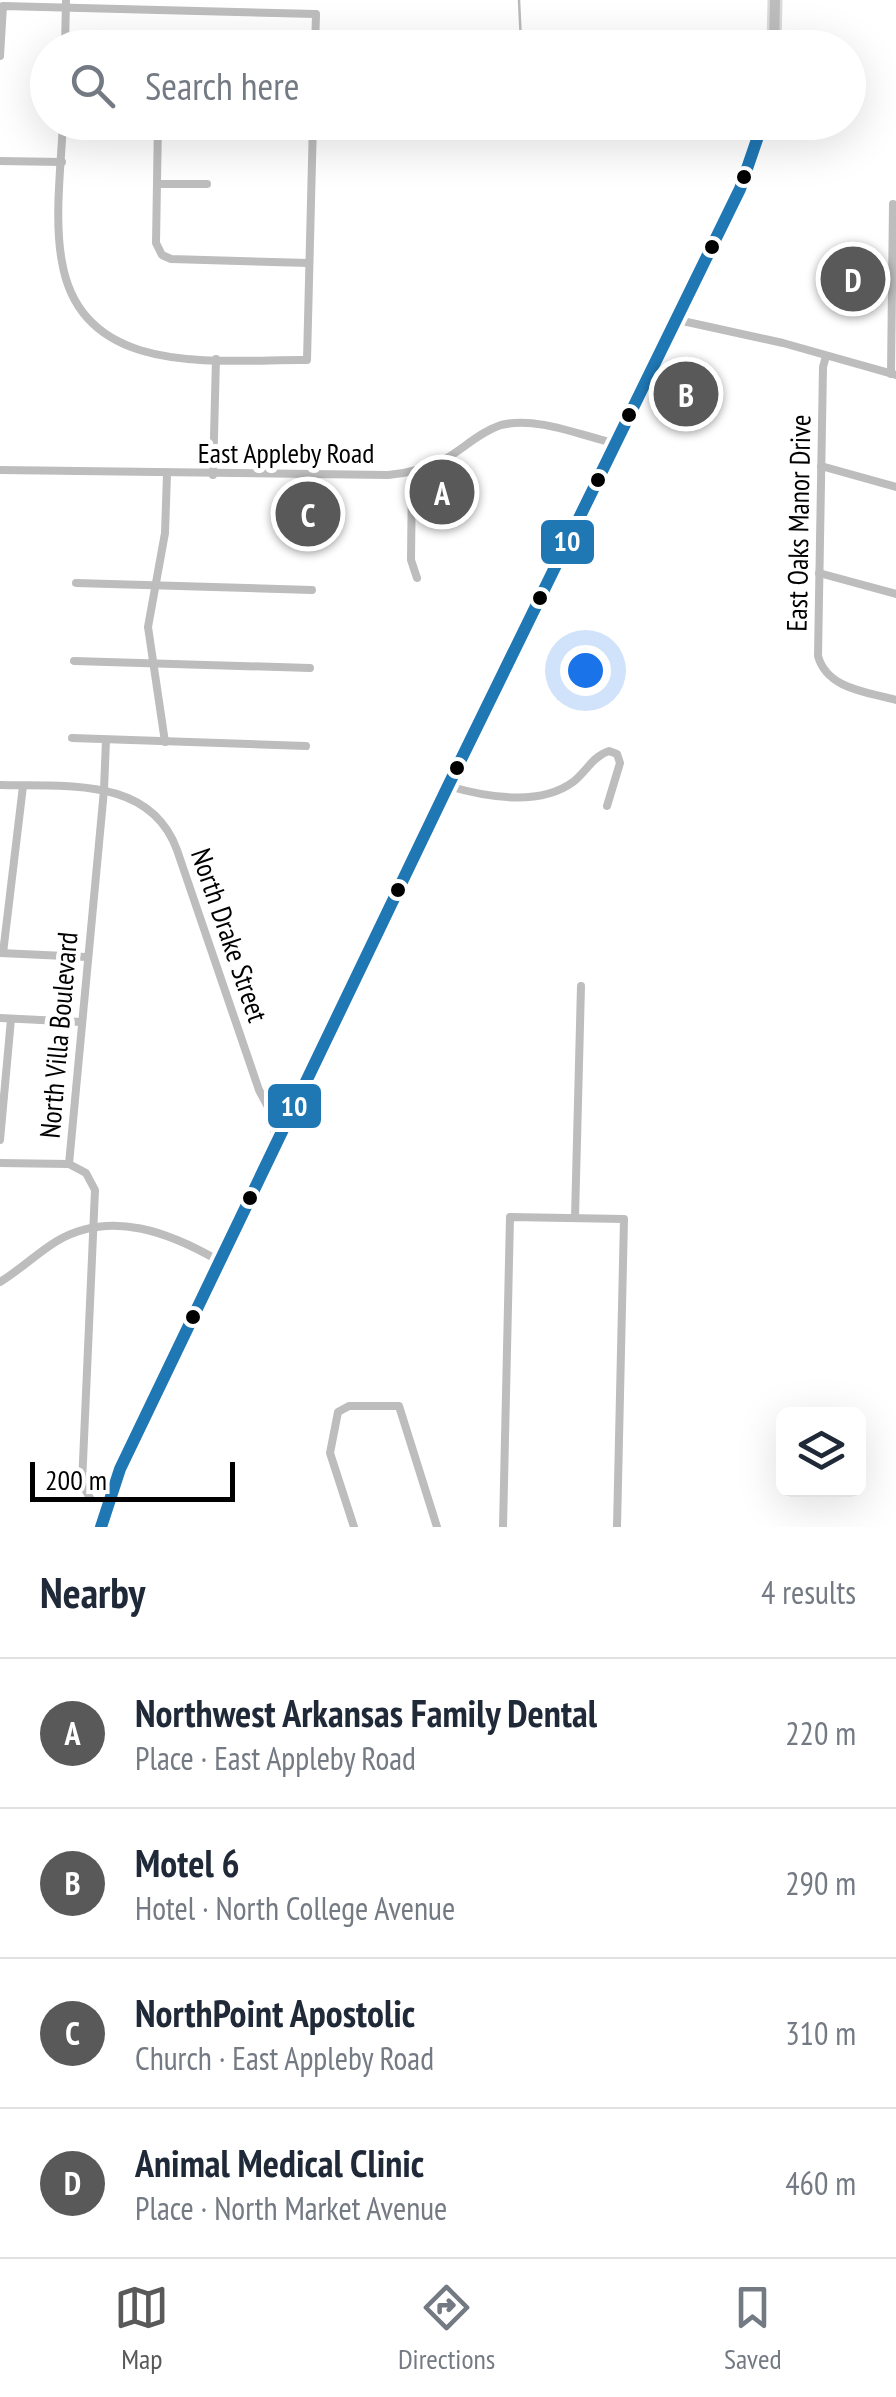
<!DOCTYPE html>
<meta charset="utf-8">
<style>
body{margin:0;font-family:"PT Sans Narrow",sans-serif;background:#f2f2f3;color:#1f2937}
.controls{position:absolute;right:30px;bottom:30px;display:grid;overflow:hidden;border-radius:15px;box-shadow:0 10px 40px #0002}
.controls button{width:90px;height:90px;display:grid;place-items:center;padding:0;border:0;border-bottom:2px solid #e0e1e3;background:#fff;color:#1f2937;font:50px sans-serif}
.scale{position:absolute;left:30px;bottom:25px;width:205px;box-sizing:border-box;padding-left:10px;border:5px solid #000;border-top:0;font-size:28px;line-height:35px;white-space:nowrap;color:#000;-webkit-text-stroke:8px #fff;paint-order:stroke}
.you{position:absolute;left:585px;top:670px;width:35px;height:35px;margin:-25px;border:8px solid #fff;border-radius:50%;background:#1a73e8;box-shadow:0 0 0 15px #1a73e833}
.badge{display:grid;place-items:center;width:65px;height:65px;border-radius:50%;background:#595959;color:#fff;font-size:32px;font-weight:700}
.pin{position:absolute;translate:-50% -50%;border:5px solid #fff;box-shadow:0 2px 10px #0006}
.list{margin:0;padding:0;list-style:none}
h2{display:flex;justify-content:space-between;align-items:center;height:130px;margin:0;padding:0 40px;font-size:42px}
h2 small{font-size:32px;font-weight:400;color:#747a83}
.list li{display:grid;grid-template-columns:65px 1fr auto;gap:30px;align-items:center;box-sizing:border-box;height:150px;padding:0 40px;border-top:2px solid #e0e1e3}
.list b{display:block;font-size:38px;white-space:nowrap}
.list p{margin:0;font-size:32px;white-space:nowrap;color:#747a83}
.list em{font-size:32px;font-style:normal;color:#747a83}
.icon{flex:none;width:55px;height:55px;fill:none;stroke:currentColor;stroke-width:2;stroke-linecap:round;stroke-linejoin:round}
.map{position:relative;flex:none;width:896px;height:1527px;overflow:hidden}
.search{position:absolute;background:#fff;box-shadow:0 10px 40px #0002;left:30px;right:30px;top:30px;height:110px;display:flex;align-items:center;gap:25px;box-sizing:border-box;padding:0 35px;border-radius:55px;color:#747a83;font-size:38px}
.sheet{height:730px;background:#fff}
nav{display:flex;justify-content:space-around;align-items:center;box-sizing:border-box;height:140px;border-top:2px solid #e0e1e3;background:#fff;font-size:28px;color:#747a83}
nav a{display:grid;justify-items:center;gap:5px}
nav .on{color:#595959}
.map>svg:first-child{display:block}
</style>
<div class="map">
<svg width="896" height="1527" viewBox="0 0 896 1527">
<rect width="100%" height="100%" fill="#fff"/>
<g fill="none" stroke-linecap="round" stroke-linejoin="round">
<polyline stroke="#bababa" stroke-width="2.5" points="519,0 521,43"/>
<g stroke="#dbdbdb" stroke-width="15">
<g id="major">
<polyline points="774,48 775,0"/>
<polyline points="101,1527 120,1469 448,786 678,320 740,189 763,122"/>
</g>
</g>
<g stroke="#bdbdbd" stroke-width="8">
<polyline points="65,48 66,0"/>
<polyline points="0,56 3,6 316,14 315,48"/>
<path d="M63,122C61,166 54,220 62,262C82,380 219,359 307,360L313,122"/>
<polyline points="158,122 156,243 162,255 171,259 309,263"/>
<polyline points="0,161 62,162"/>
<polyline points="158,184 207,184"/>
<polyline points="678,320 783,343 896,375"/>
<path d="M826,356L823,367L818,656C827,689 867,692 896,700"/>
<polyline points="891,374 893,204"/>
<polyline points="821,466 896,487"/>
<path d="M0,470L388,475C409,473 429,468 447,458C465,447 482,431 501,425C537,416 582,436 617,444"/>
<polyline points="412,472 411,560 417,578"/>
<polyline points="213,475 216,359"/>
<polyline points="819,573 896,594"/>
<polyline points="76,583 312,590"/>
<polyline points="74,661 310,668"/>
<polyline points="72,738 306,746"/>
<polyline points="165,742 148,627 165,533 167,474"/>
<path d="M0,785C66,787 150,776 177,850L259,1090L275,1120L274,1143"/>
<path d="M448,786C486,797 539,807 573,782C586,772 593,756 609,751L617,754L620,763L607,806"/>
<polyline points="0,953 87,957"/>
<polyline points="3,953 23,786"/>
<polyline points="0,1018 81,1022"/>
<polyline points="0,1140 11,1019"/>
<polyline points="0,1163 69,1164"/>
<polyline points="575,1218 581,986"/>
<path d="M0,1282C20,1270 37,1253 57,1241C111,1209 171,1233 219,1261"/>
<polyline points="90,1498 82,1484 95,1190 86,1173 69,1164 104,790 106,740"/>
<polyline points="354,1527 330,1453 338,1412 349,1406 399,1406 437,1527"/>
<polyline points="503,1527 510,1217 624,1219 617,1527"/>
</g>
<use href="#major" stroke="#bdbdbd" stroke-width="10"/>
<g stroke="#fff" stroke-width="20">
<polyline id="bus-1" points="101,1527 120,1469 448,786 740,189 763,122"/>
</g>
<use href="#bus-1" stroke="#1f77b4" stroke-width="12"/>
</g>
<g fill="#000" stroke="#fff" stroke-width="4">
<circle cx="744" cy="177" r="9"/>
<circle cx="712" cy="247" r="9"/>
<circle cx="629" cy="415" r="9"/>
<circle cx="598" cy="480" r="9"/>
<circle cx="540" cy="598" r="9"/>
<circle cx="457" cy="768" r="9"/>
<circle cx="398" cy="890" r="9"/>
<circle cx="250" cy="1198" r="9"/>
<circle cx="193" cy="1317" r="9"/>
</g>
<g text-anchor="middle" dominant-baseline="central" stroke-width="10" stroke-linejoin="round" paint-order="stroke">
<g font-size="28" fill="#000" stroke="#fff">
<text x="286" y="452">East Appleby Road</text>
<text transform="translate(798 523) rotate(-89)">East Oaks Manor Drive</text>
<text transform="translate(230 935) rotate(71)">North Drake Street</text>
<text transform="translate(58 1035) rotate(-85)">North Villa Boulevard</text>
</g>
</g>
<g stroke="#fff" stroke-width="4">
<rect x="539" y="518" width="57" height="48" rx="10" fill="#1f77b4"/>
<rect x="266" y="1082" width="57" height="48" rx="10" fill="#1f77b4"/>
</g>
<g font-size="28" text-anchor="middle" font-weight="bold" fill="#fff">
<text x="567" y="551">10</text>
<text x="294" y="1116">10</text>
</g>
</svg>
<div class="controls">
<button><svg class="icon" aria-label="layers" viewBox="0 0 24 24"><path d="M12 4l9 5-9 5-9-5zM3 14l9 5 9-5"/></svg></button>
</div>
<div class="scale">200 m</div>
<div class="you"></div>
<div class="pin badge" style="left:442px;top:492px">A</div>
<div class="pin badge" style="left:686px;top:394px">B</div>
<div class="pin badge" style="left:308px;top:514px">C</div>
<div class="pin badge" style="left:853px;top:279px">D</div>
<div class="search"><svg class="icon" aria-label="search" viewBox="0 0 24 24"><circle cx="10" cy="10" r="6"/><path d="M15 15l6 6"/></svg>Search here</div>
</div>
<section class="sheet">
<h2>Nearby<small>4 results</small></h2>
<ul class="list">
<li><span class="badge">A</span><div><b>Northwest Arkansas Family Dental</b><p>Place · East Appleby Road</p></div><em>220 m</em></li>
<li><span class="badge">B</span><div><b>Motel 6</b><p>Hotel · North College Avenue</p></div><em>290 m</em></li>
<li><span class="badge">C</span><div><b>NorthPoint Apostolic</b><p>Church · East Appleby Road</p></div><em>310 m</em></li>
<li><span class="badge">D</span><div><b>Animal Medical Clinic</b><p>Place · North Market Avenue</p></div><em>460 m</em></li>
</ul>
</section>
<nav>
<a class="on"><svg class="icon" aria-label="map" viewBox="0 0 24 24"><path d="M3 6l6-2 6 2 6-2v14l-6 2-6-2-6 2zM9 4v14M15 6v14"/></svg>Map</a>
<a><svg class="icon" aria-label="directions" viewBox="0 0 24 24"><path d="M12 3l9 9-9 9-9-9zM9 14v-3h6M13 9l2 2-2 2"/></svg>Directions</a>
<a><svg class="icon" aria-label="saved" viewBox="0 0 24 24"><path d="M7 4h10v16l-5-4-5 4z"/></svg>Saved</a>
</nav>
